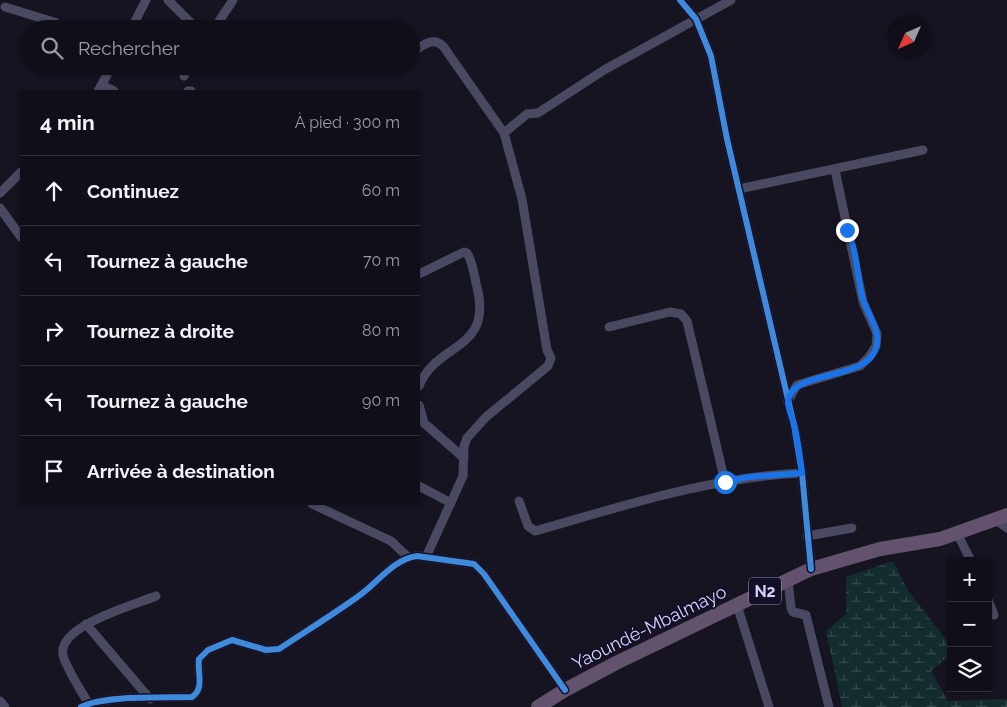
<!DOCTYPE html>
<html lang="fr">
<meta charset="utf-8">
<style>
body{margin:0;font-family:Raleway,sans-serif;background:#1e1d26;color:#f1f3f6}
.controls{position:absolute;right:15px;bottom:15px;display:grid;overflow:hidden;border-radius:0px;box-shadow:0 1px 4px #0004}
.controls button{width:45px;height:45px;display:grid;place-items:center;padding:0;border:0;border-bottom:1px solid #302f38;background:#100f19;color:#f1f3f6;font:25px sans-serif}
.compass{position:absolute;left:887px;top:15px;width:45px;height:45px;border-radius:50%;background:#100f19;box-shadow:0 1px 4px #0004;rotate:225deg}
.stop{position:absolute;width:15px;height:15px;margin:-11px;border:4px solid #1a73e8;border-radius:50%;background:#fff}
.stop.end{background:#1a73e8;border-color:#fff;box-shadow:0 1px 5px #0008}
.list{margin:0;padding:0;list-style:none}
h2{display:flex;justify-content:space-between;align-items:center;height:65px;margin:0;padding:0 20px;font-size:21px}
h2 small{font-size:16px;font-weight:400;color:#9c9ca2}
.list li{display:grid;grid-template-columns:32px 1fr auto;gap:15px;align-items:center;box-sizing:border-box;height:70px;padding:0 20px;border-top:1px solid #302f38}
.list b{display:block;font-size:19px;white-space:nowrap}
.list em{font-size:16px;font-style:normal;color:#9c9ca2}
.icon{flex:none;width:28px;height:28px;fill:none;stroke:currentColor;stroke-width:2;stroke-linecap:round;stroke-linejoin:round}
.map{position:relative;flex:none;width:1007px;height:707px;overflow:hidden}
.search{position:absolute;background:#100f19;box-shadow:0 1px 4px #0004;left:20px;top:20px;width:400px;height:55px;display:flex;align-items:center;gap:12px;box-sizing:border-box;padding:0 18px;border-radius:28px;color:#9c9ca2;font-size:19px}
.panel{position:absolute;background:#100f19;box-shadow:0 1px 4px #0004;left:20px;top:90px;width:400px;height:415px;border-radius:0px}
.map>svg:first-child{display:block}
</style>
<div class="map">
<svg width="1007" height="707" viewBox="0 0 1007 707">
<defs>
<pattern id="wetland-marsh" width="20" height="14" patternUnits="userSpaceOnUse" patternTransform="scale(1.25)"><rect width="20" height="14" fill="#132c2d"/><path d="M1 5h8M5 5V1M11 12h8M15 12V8" fill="none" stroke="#354a4c"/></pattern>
</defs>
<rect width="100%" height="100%" fill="#161421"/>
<polygon fill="url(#wetland-marsh)" points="893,561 907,589 951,646 951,654 931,671 948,701 1007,699 1007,707 842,707 826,631 846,614 846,577"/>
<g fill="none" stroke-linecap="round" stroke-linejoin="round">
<g stroke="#4a4962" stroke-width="9">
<polyline points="168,0 197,29"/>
<polyline points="680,0 696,19 711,56 727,139 794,425 802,473 811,569"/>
<polyline points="5,7 54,22 66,29"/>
<polyline points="131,29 146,0"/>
<polyline points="214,29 233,0"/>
<path d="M411,53C422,46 432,36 443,46L504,133L527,114L538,113L604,70L731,0"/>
<polyline points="184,76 188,66"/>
<polyline points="102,85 114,91"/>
<polyline points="98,91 112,66"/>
<polyline points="188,91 191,91"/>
<polyline points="739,189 923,150"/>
<polyline points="0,193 21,172"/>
<polyline points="0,208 21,237"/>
<path d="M419,274L464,252L467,253C473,262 474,276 477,287C493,352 437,341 419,386"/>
<polyline points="609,327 670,312 681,314 687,321 725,482"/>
<polyline points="788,401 797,385 860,366 869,357 876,346 877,334 863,302 835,170"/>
<polyline points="419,405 424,423 464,458"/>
<polyline points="419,486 451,503"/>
<path d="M519,501L528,526L535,531C623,506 711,477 802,473"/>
<polyline points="312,504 391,541 408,557"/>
<polyline points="996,520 1007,528"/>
<polyline points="957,533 971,561"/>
<polyline points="807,536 852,528"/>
<polyline points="426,557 463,476 464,446 467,438 486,417 548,366 551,358 547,350 522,199 504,133"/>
<polyline points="788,580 791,608 793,612 806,615 829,707"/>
<polyline points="988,600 994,615"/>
<polyline points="737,605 769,707"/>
<polyline points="86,624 150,699"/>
<polyline points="0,701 5,707"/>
<path d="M88,703C82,692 65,666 63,655C57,626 134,605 156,596"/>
<path d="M81,707C103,695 164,698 192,697C205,688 197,673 199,659L208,650L232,640L266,650L279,649C306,631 334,614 360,595C378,582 394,559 417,556L474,564L484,574L565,690"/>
</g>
<polyline stroke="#62526e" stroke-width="14" points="538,707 565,690 618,662 811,569 880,549 940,539 1007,515"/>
<g stroke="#130f26" stroke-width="9">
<g id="cycleway">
<polyline points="680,0 696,19 711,56 727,139 794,425 802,473 811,569"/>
<path d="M81,707C103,695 164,698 192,697C205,688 197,673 199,659L208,650L232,640L266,650L279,649C306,631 334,614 360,595C378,582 394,559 417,556L474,564L484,574L565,690"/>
</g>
</g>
<use href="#cycleway" stroke="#408adc" stroke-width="6"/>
</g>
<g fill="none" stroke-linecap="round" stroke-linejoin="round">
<path stroke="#1a73e8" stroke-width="6" d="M725,482L748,477L802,473C800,456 798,440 794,424C792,417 788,408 788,402C790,365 883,386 877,335C875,322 865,309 862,296C857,274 857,250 847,230"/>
</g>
<g text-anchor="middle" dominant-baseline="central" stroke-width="4" stroke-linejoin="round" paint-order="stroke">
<rect fill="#130f26" stroke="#9e99be" stroke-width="1" x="749" y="577.5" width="32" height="27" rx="4"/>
<g font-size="16" font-weight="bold" fill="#d9d4ff">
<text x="765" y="591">N2</text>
</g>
<g font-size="18" fill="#d9d4ff" stroke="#130f26">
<text transform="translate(649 627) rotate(-26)">Yaoundé-Mbalmayo</text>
</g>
</g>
</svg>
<div class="controls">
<button>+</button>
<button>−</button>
<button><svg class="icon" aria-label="layers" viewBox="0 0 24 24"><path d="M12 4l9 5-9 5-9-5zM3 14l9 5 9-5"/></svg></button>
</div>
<svg class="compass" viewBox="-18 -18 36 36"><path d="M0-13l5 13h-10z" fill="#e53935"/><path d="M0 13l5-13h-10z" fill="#9c9ca2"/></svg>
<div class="stop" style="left:725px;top:482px"></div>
<div class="stop end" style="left:847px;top:230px"></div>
<div class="search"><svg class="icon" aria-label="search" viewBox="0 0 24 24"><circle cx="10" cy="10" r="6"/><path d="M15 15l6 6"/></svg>Rechercher</div>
<section class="panel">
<h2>4 min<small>À pied · 300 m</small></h2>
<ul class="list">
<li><svg class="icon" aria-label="ahead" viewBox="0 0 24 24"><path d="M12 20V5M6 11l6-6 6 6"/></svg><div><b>Continuez</b></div><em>60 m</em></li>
<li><svg class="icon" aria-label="left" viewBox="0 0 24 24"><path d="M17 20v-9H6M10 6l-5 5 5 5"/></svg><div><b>Tournez à gauche</b></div><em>70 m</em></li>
<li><svg class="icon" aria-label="right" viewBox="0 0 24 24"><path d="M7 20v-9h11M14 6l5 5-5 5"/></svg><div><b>Tournez à droite</b></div><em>80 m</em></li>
<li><svg class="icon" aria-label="left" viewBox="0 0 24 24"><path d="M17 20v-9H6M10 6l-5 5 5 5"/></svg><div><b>Tournez à gauche</b></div><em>90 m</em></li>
<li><svg class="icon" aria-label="arrive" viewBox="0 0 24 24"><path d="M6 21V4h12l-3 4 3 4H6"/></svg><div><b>Arrivée à destination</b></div></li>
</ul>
</section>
</div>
